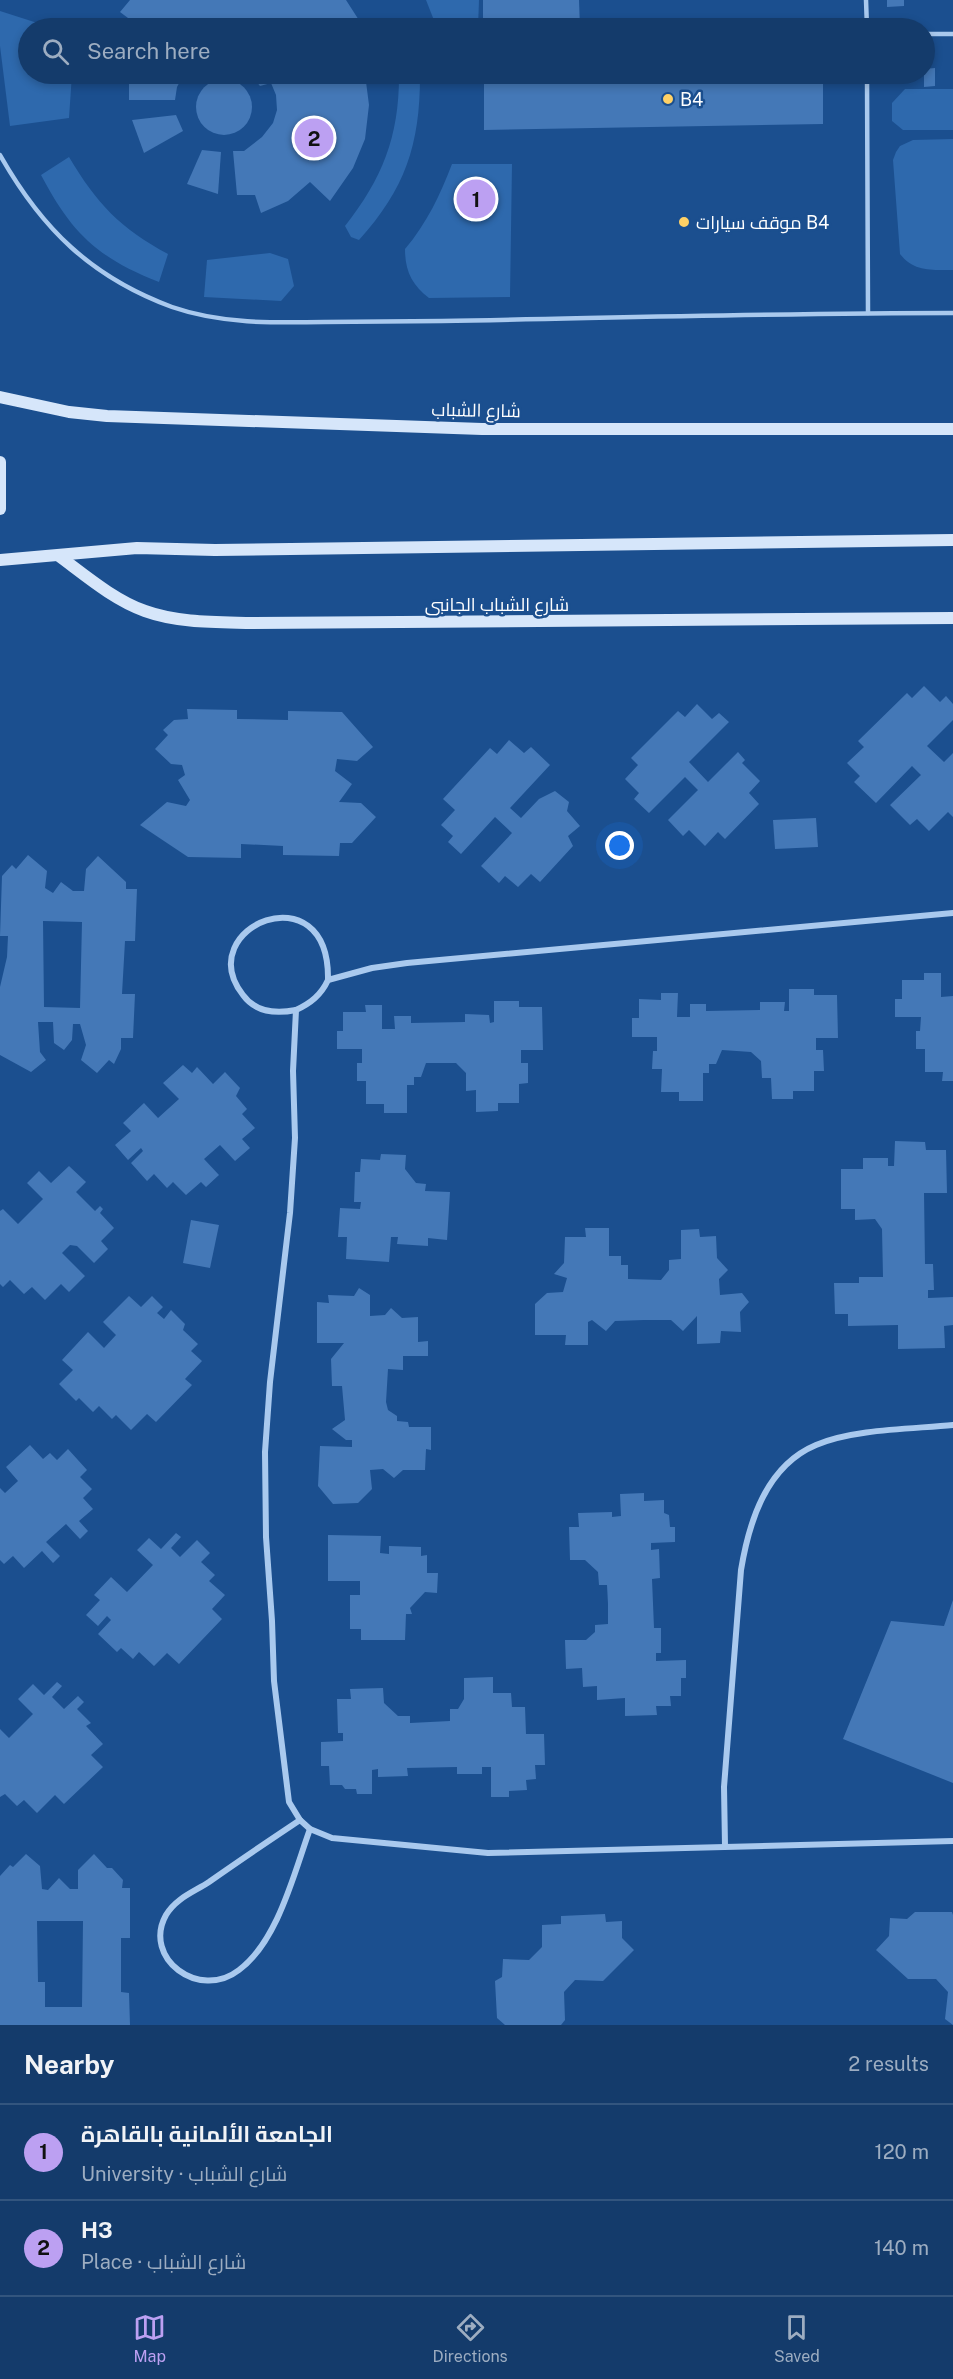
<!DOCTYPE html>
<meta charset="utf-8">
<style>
body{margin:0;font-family:"Public Sans",Cairo,sans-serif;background:#214673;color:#f1f3f6}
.you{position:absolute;left:620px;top:846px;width:21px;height:21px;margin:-15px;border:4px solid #fff;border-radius:50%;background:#1a73e8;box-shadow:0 0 0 9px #1a73e833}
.badge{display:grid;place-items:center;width:39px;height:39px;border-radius:50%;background:#bca0f2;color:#111;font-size:20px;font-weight:700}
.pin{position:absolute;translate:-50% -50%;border:3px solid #fff;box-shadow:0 2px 6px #0006}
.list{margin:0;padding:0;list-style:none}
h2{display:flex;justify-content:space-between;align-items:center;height:78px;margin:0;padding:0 24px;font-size:26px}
h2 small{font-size:20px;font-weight:400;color:#9dadc1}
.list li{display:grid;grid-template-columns:39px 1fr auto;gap:18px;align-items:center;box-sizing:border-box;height:96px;padding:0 24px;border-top:2px solid #33557e}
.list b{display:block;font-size:22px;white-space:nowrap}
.list p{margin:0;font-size:20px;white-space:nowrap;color:#9dadc1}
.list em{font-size:20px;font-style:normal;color:#9dadc1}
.icon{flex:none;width:33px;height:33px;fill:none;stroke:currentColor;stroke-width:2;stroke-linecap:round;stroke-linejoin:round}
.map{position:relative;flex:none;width:953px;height:2025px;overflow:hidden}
.search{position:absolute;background:#143b6b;box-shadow:0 3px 9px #0003;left:18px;right:18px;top:18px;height:66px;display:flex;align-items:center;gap:15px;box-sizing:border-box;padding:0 21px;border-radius:33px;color:#9dadc1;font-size:22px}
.sheet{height:270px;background:#143b6b}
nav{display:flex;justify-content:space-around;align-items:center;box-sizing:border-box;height:84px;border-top:2px solid #33557e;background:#143b6b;font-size:16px;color:#9dadc1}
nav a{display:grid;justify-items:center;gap:3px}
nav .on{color:#bca0f2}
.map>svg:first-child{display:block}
</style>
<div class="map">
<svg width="953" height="2025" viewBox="0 0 953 2025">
<rect width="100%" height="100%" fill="#1b4f8f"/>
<g fill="#2e69ad">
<polygon points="426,0 479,0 478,28 437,28"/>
<polygon points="0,11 53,28 28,28 28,74 72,74 69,118 10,126 0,46"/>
<path d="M401,74H418L420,76C420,145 405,189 359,240L351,237L345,226C382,179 399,137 399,76Z"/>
<polygon points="905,89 953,89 953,130 903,130 892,121 892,103"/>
<path d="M953,139V270C932,270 914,272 900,254L893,160L896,152L900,146L913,140Z"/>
<path d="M69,157C97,204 120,228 168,254L159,282C98,258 72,234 41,175Z"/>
<path d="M452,164H512L510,297L429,298C412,285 405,271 405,249C427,223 440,195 452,164Z"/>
<polygon points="270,253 288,259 294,286 281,301 204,297 207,260"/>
</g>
<g fill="#4478b7" fill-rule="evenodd">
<polygon points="130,0 346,0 364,28 132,28 136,24 120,12"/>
<polygon points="483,0 579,0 580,28 483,28"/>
<polygon points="887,0 904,0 904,6 887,7"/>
<polygon points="935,68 935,86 924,87 924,69"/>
<polygon points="109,74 184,74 177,87 175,100 129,100 129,83 107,81"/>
<polygon points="250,74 365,74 369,105 365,139 353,168 330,201 310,182 288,201 261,213 255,195 237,195 233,151 244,151 262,137 273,123 277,110 276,95 271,83 260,86"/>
<polygon points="484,74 823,74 823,124 484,130"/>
<circle cx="224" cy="107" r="28"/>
<polygon points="176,115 183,131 144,153 132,120"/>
<polygon points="202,150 221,152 218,194 187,184"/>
<polygon points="924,686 940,702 946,696 953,704 953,720 927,746 944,762 953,753 953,817 948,812 929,831 917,819 910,825 890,805 921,775 912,766 876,803 854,782 860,776 847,763 864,747 858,741 907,693 912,698"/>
<polygon points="697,704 712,719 719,713 729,722 689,762 708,782 738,752 745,760 742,763 760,781 749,793 759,804 725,839 718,832 705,846 689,830 683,836 668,820 698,790 685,777 649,813 634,799 639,793 625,779 638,765 631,758 678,711 685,717"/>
<polygon points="187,709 237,710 237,719 288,720 288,711 342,712 373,747 357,761 337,759 335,771 352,784 339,802 361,803 376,817 352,843 340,843 339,856 283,855 283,846 241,844 241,858 188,857 140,825 167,802 186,806 190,800 178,780 185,775 182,765 171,764 155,749 168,735 163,730 174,720 188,719"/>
<polygon points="509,740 524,753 531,747 550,765 510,808 521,818 539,799 555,791 569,802 567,811 580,826 568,836 573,846 540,882 531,874 518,887 505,876 499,883 481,866 512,833 495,817 461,854 448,842 453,836 441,825 455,810 443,799 490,748 497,754"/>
<polygon points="816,818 818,847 775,849 773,820"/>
<path d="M28,855L47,871L45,888L53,893L61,882L73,891H84L86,869L98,856L126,882V889H137L135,941H125L122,994H135L133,1038H121V1049L114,1064L109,1060L97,1073L81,1060L86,1045L80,1024H73L72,1040L64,1050L54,1043L53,1022H38L40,1052L46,1060L31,1072L0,1055V987L7,957L8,936H0L2,876L12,865L16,869ZM43,921L82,922L80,1008L44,1007Z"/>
<polygon points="924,973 941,973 941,997 953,996 953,1081 942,1081 943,1072 925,1072 925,1049 916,1049 916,1031 920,1031 921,1017 895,1017 895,999 902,999 902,980 924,980"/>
<polygon points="789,989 814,989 814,995 837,995 838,1038 816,1038 816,1050 823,1050 824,1071 814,1071 814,1091 793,1091 793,1099 772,1099 771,1078 762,1078 761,1061 751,1052 722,1050 716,1064 709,1064 709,1073 703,1073 703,1101 679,1101 679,1092 661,1092 662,1069 652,1069 653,1051 657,1051 657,1037 632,1037 632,1018 639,1018 639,999 661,1000 661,993 678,993 677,1017 690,1017 690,1004 706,1004 706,1011 760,1010 760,1002 785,1002 784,1011 789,1011"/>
<polygon points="494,1001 519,1001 519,1007 542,1007 543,1050 521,1050 521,1063 528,1063 528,1083 519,1084 519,1103 498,1103 498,1111 476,1112 476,1090 466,1091 466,1073 456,1063 426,1063 421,1077 414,1077 414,1085 407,1085 407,1113 384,1113 384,1104 366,1104 366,1081 357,1081 357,1063 362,1063 362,1049 337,1049 337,1031 343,1031 343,1012 366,1012 365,1005 382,1005 382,1029 395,1029 394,1016 411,1016 411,1023 465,1022 465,1014 489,1015 490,1023 494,1022"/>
<polygon points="183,1065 192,1073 197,1067 213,1084 225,1072 240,1088 236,1096 247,1109 242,1114 255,1128 242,1139 250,1148 235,1161 220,1145 204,1159 219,1175 206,1187 201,1182 186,1195 173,1182 167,1188 154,1174 147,1181 131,1163 143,1151 141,1148 128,1160 115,1145 131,1131 123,1123 144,1103 158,1118 179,1099 163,1083"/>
<polygon points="895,1141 925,1142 926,1150 946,1150 947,1193 924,1193 925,1264 933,1264 934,1290 928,1290 928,1298 953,1297 953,1325 944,1326 945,1348 898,1349 898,1325 848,1326 848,1314 835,1314 834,1283 859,1283 859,1277 883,1277 882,1229 875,1219 855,1220 855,1209 841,1209 841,1169 863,1169 863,1158 888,1158 888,1166 894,1166"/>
<polygon points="381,1154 406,1155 405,1169 416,1183 426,1184 425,1191 450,1192 447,1240 428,1238 428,1246 397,1244 398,1237 391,1237 389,1262 346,1259 347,1237 338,1237 340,1208 360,1209 361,1202 354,1202 355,1172 360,1172 361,1159 380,1160"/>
<polygon points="69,1166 86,1182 76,1192 95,1211 100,1206 103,1209 100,1213 114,1228 101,1241 108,1249 94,1263 77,1246 70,1245 62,1253 85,1276 69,1292 61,1284 45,1300 32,1287 24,1294 10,1280 3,1287 0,1284 0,1211 3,1209 18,1224 43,1199 27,1183 39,1171 51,1183"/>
<polygon points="191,1220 219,1225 210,1268 183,1263"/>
<polygon points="585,1228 609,1228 609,1256 621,1256 621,1265 628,1265 628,1279 661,1280 669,1270 669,1260 681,1259 681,1230 699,1229 700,1237 716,1236 717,1258 728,1270 719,1279 720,1295 742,1293 749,1302 740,1312 741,1332 721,1331 720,1343 697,1344 697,1316 683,1331 671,1320 644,1320 615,1321 606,1331 592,1320 588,1322 588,1345 565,1345 566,1335 535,1335 535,1304 547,1293 563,1292 567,1278 554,1274 564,1263 565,1237 586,1237"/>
<polygon points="359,1288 370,1295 370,1316 385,1315 391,1308 402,1318 418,1317 418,1342 428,1341 428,1356 403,1356 403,1370 388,1369 386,1402 388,1410 397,1416 397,1421 408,1422 409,1427 431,1427 431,1450 426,1449 425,1470 403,1470 394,1478 383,1469 370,1470 372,1489 358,1503 333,1504 318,1486 320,1446 352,1447 352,1440 346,1440 332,1429 345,1420 342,1386 332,1386 331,1359 344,1343 317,1343 317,1302 329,1303 328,1295 354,1296"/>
<polygon points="129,1296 141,1307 152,1296 163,1307 157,1313 164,1319 171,1310 185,1324 183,1330 198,1344 191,1351 202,1361 185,1379 192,1385 156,1422 147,1414 131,1430 116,1415 112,1419 99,1406 93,1412 79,1398 76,1401 59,1384 73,1370 62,1360 88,1332 104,1348 116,1335 103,1322"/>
<polygon points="30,1445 43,1459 50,1453 57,1460 68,1449 87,1470 80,1477 92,1489 83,1498 93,1509 79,1521 88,1531 80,1539 66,1524 46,1542 60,1556 53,1563 42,1551 24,1568 13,1556 4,1564 0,1560 0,1488 5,1493 18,1481 6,1467"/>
<polygon points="644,1493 644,1501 664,1500 664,1513 669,1515 670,1527 675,1527 675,1542 651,1543 651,1550 659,1549 660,1578 652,1579 654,1628 661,1628 661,1653 656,1653 656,1661 686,1660 686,1678 681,1678 681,1696 670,1696 671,1706 656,1706 657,1715 625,1716 625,1698 597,1700 597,1686 583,1687 582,1668 566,1669 565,1640 586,1640 595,1632 595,1625 608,1624 608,1604 607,1585 599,1585 598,1572 585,1560 570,1560 569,1527 579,1527 578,1513 612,1512 612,1517 621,1516 620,1494"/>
<polygon points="176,1533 181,1537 171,1548 180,1557 197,1540 210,1553 201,1562 215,1575 209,1581 225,1595 212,1609 222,1619 179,1664 167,1653 154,1666 139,1652 133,1659 121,1648 117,1652 98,1634 111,1620 107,1616 98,1626 86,1615 100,1600 94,1595 111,1577 127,1592 153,1565 137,1550 149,1538 161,1549"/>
<polygon points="328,1535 381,1536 380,1553 389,1554 389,1546 421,1547 421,1556 427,1555 427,1573 438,1573 437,1593 425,1592 410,1608 412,1614 406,1614 405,1640 361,1640 361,1629 350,1629 350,1595 360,1595 360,1581 328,1581"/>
<polygon points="953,1600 953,1783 843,1739 891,1621 944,1626"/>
<polygon points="493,1677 493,1693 511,1693 512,1707 525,1707 526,1734 544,1734 545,1765 535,1765 536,1779 526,1780 527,1790 509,1791 509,1797 491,1797 491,1767 482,1767 482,1774 457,1774 457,1767 407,1768 408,1776 378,1777 378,1769 372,1770 372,1794 357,1794 356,1789 345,1789 342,1785 330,1785 329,1766 321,1766 321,1742 343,1741 343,1733 338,1733 337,1699 351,1699 350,1689 383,1688 384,1703 398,1716 410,1716 410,1723 450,1721 450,1709 458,1709 464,1699 464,1678"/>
<polygon points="57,1682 62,1686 52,1697 64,1709 78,1696 84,1702 77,1709 91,1723 86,1726 103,1744 91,1755 103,1767 64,1804 55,1795 37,1813 24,1800 17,1806 5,1794 0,1797 0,1729 9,1738 33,1714 18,1699 33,1684 44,1695"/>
<path d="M26,1854L40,1866L42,1889L48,1890L59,1878L70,1889H78V1870L94,1854L107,1868H112L123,1880L122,1888H130V1938H121V1992L129,1993L130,2025H0V1876L10,1865L13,1867ZM37,1921H83L82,2007H45V1982H38Z"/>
<polygon points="915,1912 952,1912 953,1915 953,2025 945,2019 948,1992 936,1979 908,1979 876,1950 889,1936 890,1918 907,1919"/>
<polygon points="605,1914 606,1922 622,1921 622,1938 634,1950 603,1981 575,1980 564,1992 565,2020 561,2025 505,2025 497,2018 495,1981 502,1977 503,1959 529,1960 542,1947 542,1925 561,1924 561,1916"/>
</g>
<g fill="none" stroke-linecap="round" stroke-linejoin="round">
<g stroke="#a9c9ee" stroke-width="4.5">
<polyline points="866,0 867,28"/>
<polyline points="924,34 953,34"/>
<polyline points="867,74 868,313"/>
<path d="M0,155C42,229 91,277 172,307C221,324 273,323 324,322C363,322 402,321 442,321C612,318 783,313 953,313"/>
</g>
<g stroke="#a9c9ee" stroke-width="6">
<path d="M953,913L407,963L372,968L328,980C321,995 311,1003 296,1010L293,1071L295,1138L290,1213L270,1382L265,1452L266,1537L272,1621L274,1681L289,1802L300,1820L310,1829L332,1838L488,1853L953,1841"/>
<path d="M296,1010C276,1014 256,1013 243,995C190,927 330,869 328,980"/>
<path d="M300,1820C270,1840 239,1861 209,1882C194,1892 176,1898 166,1915C142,1958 199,2001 239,1970C278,1941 294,1873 310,1829"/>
<path d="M725,1846L724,1787L741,1570C749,1522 766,1466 816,1445C853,1429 912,1429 953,1425"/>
</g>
<g stroke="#d6e6fa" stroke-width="12">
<polyline points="0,397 69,412 107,416 482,429 953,429"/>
<polyline points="0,462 0,509"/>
<path d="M59,556C86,576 114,600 145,611C178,623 217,622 252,623L953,618"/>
<polyline points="0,560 137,548 215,550 953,540"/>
</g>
</g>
<g fill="#ffd166" stroke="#1b4f8f" stroke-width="2">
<circle cx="668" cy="99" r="6"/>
<circle cx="684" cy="222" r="6"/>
</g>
<g text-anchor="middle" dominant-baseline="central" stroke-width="5" stroke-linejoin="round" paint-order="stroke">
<g font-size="18" fill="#fff" stroke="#1b4f8f" text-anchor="start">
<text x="680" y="99">B4</text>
<text x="696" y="222">موقف سيارات B4</text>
</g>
<g font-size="18" fill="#fff" stroke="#1b4f8f">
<text transform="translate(476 410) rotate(1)">شارع الشباب</text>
<text x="497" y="604">شارع الشباب الجانبى</text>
</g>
</g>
</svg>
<div class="you"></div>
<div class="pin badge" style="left:476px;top:199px">1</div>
<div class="pin badge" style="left:314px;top:138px">2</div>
<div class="search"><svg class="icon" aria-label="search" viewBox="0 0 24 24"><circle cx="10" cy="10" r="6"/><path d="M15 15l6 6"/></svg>Search here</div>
</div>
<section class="sheet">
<h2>Nearby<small>2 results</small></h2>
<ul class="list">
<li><span class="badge">1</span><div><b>الجامعة الألمانية بالقاهرة</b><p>University · شارع الشباب</p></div><em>120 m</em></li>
<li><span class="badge">2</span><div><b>H3</b><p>Place · شارع الشباب</p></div><em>140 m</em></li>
</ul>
</section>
<nav>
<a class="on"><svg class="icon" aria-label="map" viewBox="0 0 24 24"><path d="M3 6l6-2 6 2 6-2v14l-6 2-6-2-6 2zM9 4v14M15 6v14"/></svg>Map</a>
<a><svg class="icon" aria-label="directions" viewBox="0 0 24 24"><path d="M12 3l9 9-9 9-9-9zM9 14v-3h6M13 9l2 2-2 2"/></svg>Directions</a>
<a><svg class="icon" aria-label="saved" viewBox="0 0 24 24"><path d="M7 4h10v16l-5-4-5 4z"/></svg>Saved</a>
</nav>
